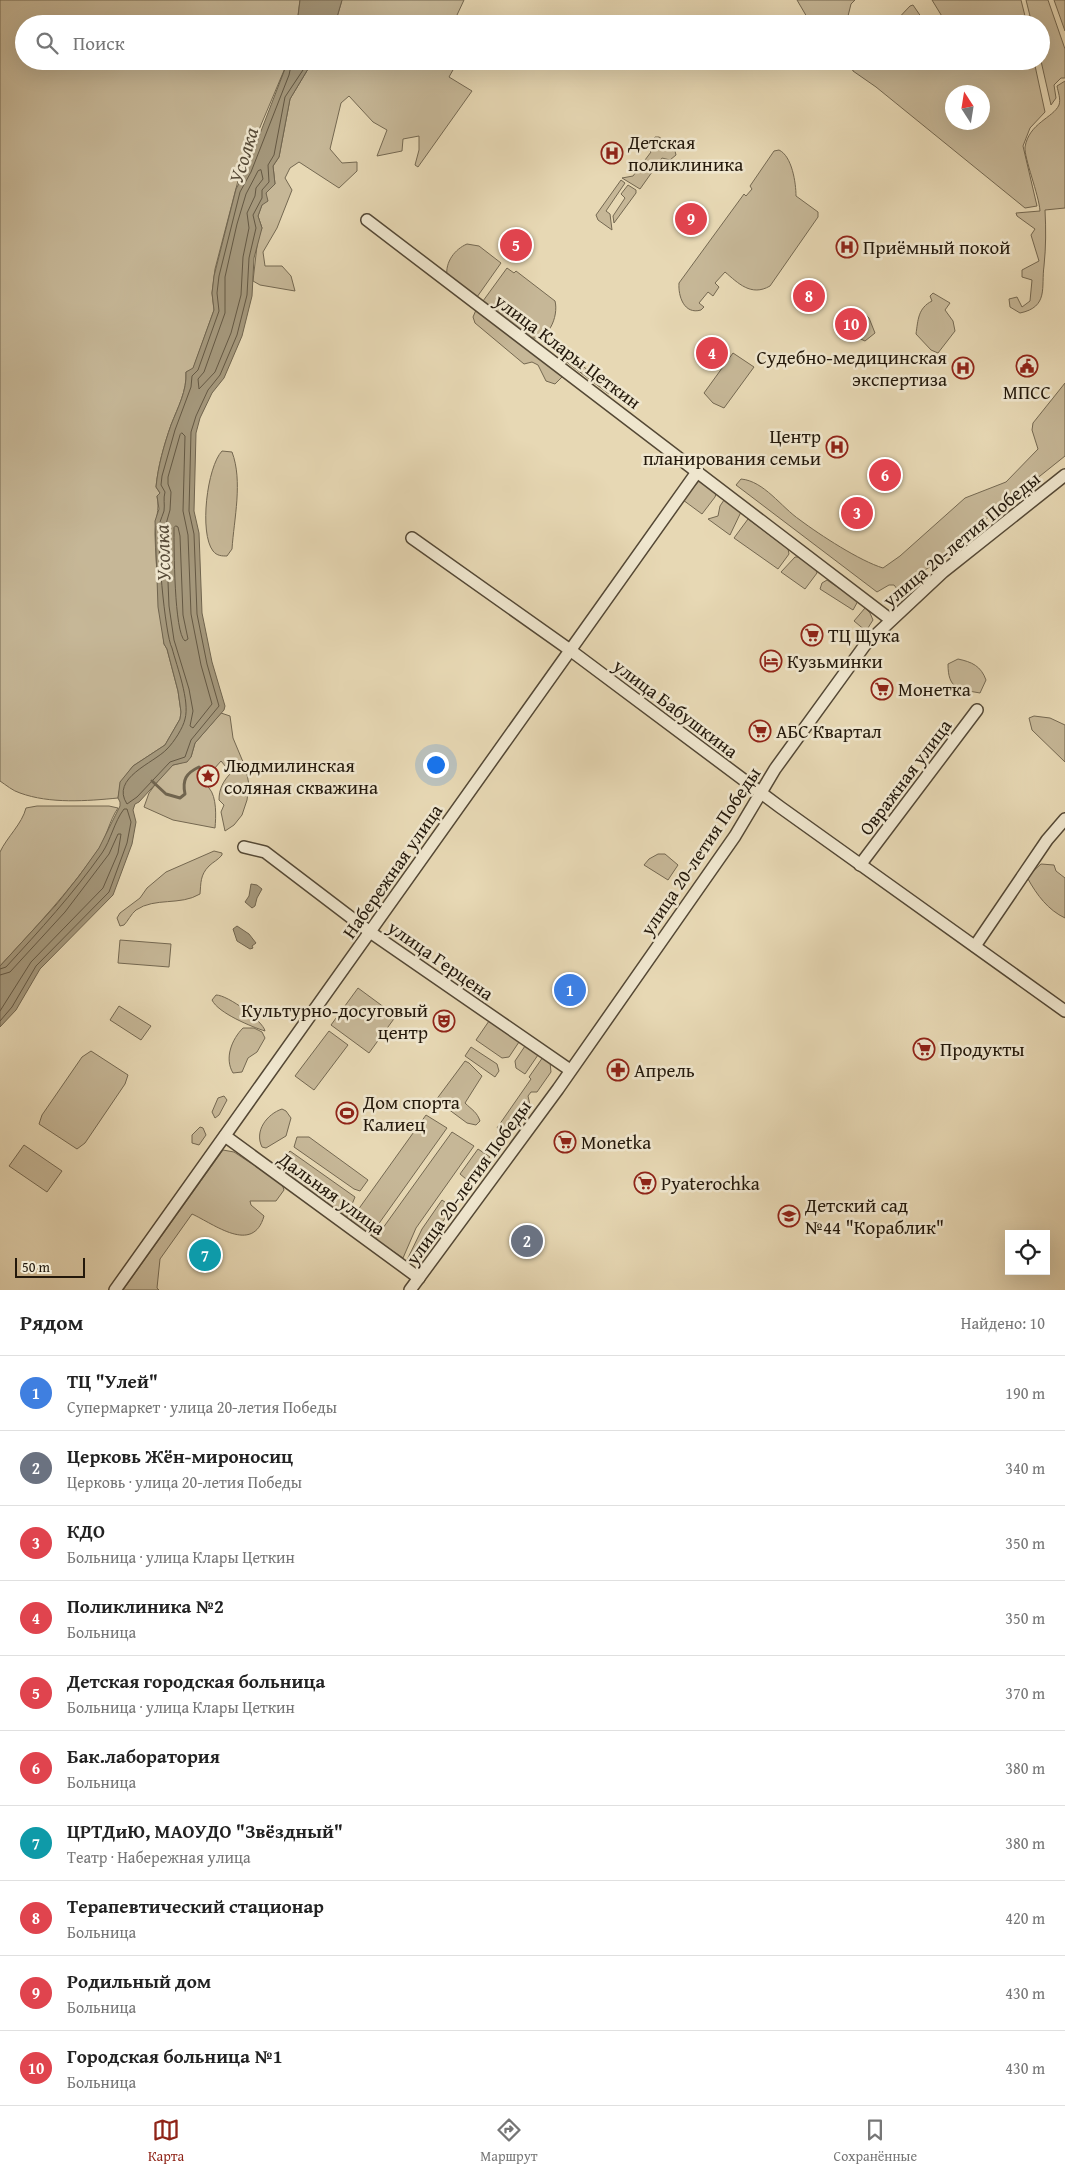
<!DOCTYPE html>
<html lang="ru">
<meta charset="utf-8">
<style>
body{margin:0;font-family:"Gentium Book Plus",serif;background:#f6f6f6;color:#222}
.controls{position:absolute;right:15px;bottom:15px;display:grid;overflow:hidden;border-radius:0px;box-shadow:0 5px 20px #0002}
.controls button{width:45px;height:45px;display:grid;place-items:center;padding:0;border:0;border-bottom:1px solid #e0e0e0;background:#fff;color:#222;font:25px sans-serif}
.compass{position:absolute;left:945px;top:85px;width:45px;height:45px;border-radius:50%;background:#fff;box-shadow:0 5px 20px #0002;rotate:348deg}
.scale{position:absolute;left:15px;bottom:12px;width:70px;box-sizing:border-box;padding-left:5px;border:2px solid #23180b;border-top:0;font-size:14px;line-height:18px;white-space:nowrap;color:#23180b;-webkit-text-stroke:4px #efe6ce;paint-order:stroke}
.you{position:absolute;left:435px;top:764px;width:18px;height:18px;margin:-12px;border:4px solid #fff;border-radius:50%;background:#1a73e8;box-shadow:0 0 0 8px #1a73e833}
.badge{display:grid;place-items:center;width:32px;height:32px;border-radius:50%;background:#8f2418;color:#fff;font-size:16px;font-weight:700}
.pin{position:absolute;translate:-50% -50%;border:2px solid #fff;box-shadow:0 1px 5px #0006}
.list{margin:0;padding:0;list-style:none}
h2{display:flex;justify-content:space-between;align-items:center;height:65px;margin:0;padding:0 20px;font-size:21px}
h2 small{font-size:16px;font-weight:400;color:#767676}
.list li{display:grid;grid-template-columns:32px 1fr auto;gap:15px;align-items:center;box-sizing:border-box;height:75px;padding:0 20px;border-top:1px solid #e0e0e0}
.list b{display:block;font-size:19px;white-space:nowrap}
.list p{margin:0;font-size:16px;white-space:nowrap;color:#767676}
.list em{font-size:16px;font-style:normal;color:#767676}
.icon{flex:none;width:28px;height:28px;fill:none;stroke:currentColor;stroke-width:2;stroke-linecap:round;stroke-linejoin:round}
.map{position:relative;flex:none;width:1065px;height:1290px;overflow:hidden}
.search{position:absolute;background:#fff;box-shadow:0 5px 20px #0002;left:15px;right:15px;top:15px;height:55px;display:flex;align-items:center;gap:12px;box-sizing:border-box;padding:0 18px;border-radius:28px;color:#767676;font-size:19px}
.sheet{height:815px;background:#fff}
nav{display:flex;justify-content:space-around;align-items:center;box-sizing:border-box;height:70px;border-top:1px solid #e0e0e0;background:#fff;font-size:14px;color:#767676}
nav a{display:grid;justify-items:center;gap:2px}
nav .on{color:#8f2418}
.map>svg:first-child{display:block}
</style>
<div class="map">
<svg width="1065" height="1290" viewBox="0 0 1065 1290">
<rect width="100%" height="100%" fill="#e7d8b4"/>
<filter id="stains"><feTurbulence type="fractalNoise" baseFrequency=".004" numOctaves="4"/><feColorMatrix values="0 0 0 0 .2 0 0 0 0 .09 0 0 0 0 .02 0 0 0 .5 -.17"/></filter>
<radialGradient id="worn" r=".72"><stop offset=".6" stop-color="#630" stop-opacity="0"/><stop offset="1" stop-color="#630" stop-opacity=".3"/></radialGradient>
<g fill="#c6b797" stroke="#746851" fill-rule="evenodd">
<path d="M0,0H300L297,24H24V61H288L239,177L215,269L212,293L214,310L193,369L186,372C187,391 178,407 171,425C164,445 158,466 156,487L160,493L157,496C160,510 155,520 155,534C156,571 160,607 164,644L167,649L178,691L181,712L180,719L165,745L133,766L121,782L118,798C87,801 50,804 20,793C13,791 6,785 0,781Z"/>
<polygon points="342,0 464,0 457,15 449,24 335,24"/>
<polygon points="797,0 855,0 851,4 846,24 811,24"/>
<polygon points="932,0 1021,0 1027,24 940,24 943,18"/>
<polygon points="1026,0 1048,0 1065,49 1065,78 1061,78 1054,85 1056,98 1051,105 1041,61 1041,24 1032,24"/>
<polygon points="1054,0 1065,0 1065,31"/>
<polygon points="913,5 926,24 893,24 910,6"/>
<polygon points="316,61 458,61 449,77 472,91 418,167 415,165 419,150 419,136 403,139 402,151 377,156 387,130 373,122 349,96 341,103 330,149 342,163 357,162 357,171 339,188 299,162 290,168 285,178 292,190 277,228 263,252 265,266 282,266 291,276 295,291 260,285 253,281 258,237 262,228 258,216 266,193 275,184 273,166 279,157 290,99 308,69"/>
<path d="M855,61H1034L1045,112L1030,128L1023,146L1037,206L1025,208L876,87L853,71L852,68ZM982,92V122H952V92Z"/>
<path d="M1065,81V208L1045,210C1046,229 1046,247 1044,266C1041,287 1049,307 1020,313L1010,307L1009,299L1017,297L1022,307L1030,301L1032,280L1022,277V270L1039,261L1031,235L1035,229L1017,216L1016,213L1040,211C1039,195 1024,158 1025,147C1029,123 1053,118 1059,105C1061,99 1058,92 1057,86Z"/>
<polygon points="655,137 659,137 674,147 676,155 670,160 662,158 640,189 622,178 633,176 651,152 646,147"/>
<path d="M779,150C792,156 796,183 796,196L818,212V217L770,286C751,297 738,283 725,272L715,283L719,287L713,296L708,292L699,303L704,307L701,310C684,315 678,296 679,283L744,194L746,196L752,189L750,186L774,151Z"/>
<polygon points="621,180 625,183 606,211 610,214 612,230 598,220 596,215"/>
<polygon points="628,185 636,190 636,193 614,223 613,216 625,198 621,194"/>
<path d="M467,244L479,246L501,263L477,297L447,276C445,262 455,249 467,244Z"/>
<path d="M507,268L514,273L516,271L555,301C559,316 548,344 529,337L483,301Z"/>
<path d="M933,293L950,303L945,310L953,321L955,331L938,353L931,350L916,334C918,320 918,308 932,301L930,296Z"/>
<polygon points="476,310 563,376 555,384 546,381 538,365 532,362 524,364 475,323 473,317"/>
<polygon points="866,315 869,318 875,333 865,341 852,335 850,326 853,321"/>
<polygon points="733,353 754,367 724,408 713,403 704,393"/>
<polygon points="568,355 613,389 609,394 564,360"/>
<path d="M1065,383V456L985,520L970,528L957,539L949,555L920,573L898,590L894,585H889L877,592L736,485L741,479C764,481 781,507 800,520C820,535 860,561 883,568L900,556L965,498L1006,482L1038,449L1032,430L1033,423Z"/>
<path d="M222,451L232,452C243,481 234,519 232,549L227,556C222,556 217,556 213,551C199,533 207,467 222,451Z"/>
<polygon points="699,481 716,494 715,497 702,514 683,500"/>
<polygon points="724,500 741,512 730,535 708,519 718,516 720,506"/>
<polygon points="748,519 788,549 789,554 778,569 734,538"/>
<polygon points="795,557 798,557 816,569 817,573 805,589 781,572"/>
<polygon points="827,580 858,601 853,610 820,589 822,583"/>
<polygon points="865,608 870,613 873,620 866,631 854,621"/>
<path d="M958,659C972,662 981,666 986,680L980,693C958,689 948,689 948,664Z"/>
<path d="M221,713L230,716L233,738L246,769L249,785L247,800L242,815L234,825L225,831L221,812L224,805L219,800C219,789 223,781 231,773L221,761L214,769L205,771L203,779H201C203,784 206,784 209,788C217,797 216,817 215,828L173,820L144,807L149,793L160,778L173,765L181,763L191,757L195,743Z"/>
<polygon points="1034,716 1050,718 1065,725 1065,762 1032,730 1029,718"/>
<path d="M37,806H109L118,808C109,821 107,837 98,850C69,892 34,929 0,966V852C7,837 22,824 26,808Z"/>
<path d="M214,851L222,853V855C218,860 213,862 209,866C200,875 201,883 200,894C180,906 155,897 136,910C131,914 128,921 124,925L120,926L117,918L120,913L140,898L147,888L166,872Z"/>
<polygon points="658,854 665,854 678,865 668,880 644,865 649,859"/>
<path d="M1041,864L1054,865L1056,871L1065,878V918C1048,910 1037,895 1028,879L1030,874Z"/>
<polygon points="120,940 171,944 169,967 118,963"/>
<polygon points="358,988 396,1016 369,1053 331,1025"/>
<path d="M216,995C228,995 263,1021 265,1031C252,1027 218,1013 212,1000Z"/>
<polygon points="119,1006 151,1026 141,1040 110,1020"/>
<polygon points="489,1021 519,1042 509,1057 502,1058 476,1040"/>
<path d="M243,1028H254L262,1032L265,1038L257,1052L248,1058L242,1072L233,1073C224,1058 232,1039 243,1028Z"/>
<polygon points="329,1031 348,1045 314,1090 295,1076"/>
<polygon points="525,1046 538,1055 525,1074 516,1068 515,1061"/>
<polygon points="471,1047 497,1064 499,1071 495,1077 465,1056"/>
<polygon points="91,1051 128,1075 125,1084 85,1143 77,1149 39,1124 42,1115 82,1057"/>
<polygon points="543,1057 550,1062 551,1072 537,1092 531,1092 528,1096 530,1105 506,1135 497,1128 531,1079 529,1077"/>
<path d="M465,1061L469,1063L482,1076L465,1103C472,1110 477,1112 480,1121L476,1125L467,1123L436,1100Z"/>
<polygon points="224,1096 227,1100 219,1115 215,1118 212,1112 218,1098"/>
<path d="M282,1109L286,1111L291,1118L286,1136L266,1148L262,1147C254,1131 267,1114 282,1109Z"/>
<polygon points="426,1115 447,1128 370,1236 350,1221"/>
<polygon points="200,1127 203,1128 206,1135 199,1145 192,1143 192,1135"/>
<polygon points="452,1132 474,1146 416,1228 403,1258 375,1239"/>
<polygon points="297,1137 309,1137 368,1180 360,1191 354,1189 294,1147"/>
<polygon points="24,1145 62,1171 47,1192 9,1166"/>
<polygon points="478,1149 490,1157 466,1179 460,1174"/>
<path d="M223,1150L234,1152L282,1184L284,1190L276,1201H250L251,1205L264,1216C253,1255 214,1224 192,1214L160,1259L157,1288L159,1290H123Z"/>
<path d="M290,1151L355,1197L346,1219L339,1218L327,1203C313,1200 286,1178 279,1164Z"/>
<polygon points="442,1200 449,1205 446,1217 416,1258 407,1260 422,1229"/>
</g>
<g fill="#a4977b" stroke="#70644e">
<polygon points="300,0 342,0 335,24 297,24"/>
<path d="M288,61H316L308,69L290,99L279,157L273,166L275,184L266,193L268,201L262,205L258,216L262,228L254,258L252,296L242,336L224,378L212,393L200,418L196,433L194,511L199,533L202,613L212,662L225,706L224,710L195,743L191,757L187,762L173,765L139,802L135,804L133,810L136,822L132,844L113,895L40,969L16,1010L0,1027V966L56,905L79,876L99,848L120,806V802L118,798L120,782L133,766L165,745L180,719L181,712L178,691L167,649L164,644L158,607L155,521L159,509L157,496L160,493L156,487C158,466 164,445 171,425C178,407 187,391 186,372L193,368L214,310L212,293L214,276L236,189L246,170Z"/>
<polygon points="251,884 257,885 262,889 257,898 255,906 252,908 245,902 249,896"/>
<polygon points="237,926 249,934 256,943 252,946 253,948 250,949 237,941 233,929"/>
</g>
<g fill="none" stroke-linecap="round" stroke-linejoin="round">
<g stroke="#645843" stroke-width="1">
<path d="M292,61L289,75L251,172L240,192L219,276L217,293L219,311L198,370L192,376L191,387L175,430L162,476L161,485L165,492C163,499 165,504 164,511C163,515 161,518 160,522C156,535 165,636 172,648C177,667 190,701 185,719C183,728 174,742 167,749C154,763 110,778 127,804L137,797L170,762L185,757L191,740L219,706L207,664L197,614L194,534L189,511L191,432L196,416L208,390L220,375L237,335L247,295L249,258L256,228L253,215L262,198V190L269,182L268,165L274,155L285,97L309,61"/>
<polygon points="261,170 263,179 256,188 255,196 247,213 249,228 243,257 241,295 231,333 215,372 199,389 198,379 204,372 225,313 225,277 237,224 246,194 258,171"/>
<polygon points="182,433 185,436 183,511 188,535 191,614 201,665 212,704 193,728 190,726 193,711 189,689 174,640 169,606 166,534 166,524 170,510 171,492 168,484 168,477 180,435"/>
<path d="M176,526L178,527L180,536L183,615L188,639L185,641C174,633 174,546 174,528Z"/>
<path d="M0,969L6,967C40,930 73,894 102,853C111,840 114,822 124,809H127L131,822L127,843L109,892L36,966L12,1007L0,1021"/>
<polyline points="0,975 10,972 65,912 109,854 118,834 121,834 118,853 103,888 31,962 0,1011"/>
</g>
<path stroke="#70644e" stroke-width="3" d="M152,781L166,794L180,798L185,794C182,780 186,773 199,767L208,776"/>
<g stroke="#544835" stroke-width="14">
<g id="minor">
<polyline points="367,220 891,620"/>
<polyline points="412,538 570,650 780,807 1065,1011"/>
<polyline points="244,847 265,852 370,932 570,1070"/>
<polyline points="860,865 977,710"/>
<polyline points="975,946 1047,840 1065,819"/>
<polyline points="225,1136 419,1278"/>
<polyline points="115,1290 697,472"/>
<polyline points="410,1290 558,1089 735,836 775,769 865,645 943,572 1065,475"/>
</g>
</g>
<use href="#minor" stroke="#efe6ce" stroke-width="11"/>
</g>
<defs>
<g id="hospital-ring" transform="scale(1.125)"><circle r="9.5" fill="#efe6ce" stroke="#8f2418" stroke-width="1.5"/><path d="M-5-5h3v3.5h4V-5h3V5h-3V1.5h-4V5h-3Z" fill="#8f2418"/></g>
<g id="civic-ring" transform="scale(1.125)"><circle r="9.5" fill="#efe6ce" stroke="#8f2418" stroke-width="1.5"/><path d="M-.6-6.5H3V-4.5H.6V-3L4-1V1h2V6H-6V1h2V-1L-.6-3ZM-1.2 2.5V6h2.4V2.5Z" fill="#8f2418"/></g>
<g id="supermarket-ring" transform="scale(1.125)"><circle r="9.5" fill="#efe6ce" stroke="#8f2418" stroke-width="1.5"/><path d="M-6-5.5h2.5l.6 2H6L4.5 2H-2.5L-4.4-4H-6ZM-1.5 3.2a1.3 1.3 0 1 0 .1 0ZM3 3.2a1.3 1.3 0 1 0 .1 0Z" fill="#8f2418"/></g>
<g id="hotel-ring" transform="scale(1.125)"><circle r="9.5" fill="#efe6ce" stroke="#8f2418" stroke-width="1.5"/><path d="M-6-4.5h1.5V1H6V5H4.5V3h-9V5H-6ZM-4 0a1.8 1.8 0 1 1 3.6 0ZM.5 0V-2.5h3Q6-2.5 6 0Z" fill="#8f2418"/></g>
<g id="sight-ring" transform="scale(1.125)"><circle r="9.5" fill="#efe6ce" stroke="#8f2418" stroke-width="1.5"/><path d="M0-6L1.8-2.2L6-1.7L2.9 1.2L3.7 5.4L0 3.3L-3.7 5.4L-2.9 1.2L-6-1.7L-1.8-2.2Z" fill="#8f2418"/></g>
<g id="theatre-ring" transform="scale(1.125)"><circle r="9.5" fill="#efe6ce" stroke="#8f2418" stroke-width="1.5"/><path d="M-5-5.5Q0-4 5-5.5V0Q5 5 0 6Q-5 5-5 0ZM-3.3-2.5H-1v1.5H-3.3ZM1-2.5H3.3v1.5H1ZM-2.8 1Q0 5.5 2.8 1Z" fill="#8f2418"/></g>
<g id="pharmacy-ring" transform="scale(1.125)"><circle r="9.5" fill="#efe6ce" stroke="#8f2418" stroke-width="1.5"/><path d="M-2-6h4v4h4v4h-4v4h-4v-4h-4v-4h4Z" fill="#8f2418"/></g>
<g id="stadium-ring" transform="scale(1.125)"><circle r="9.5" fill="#efe6ce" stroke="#8f2418" stroke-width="1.5"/><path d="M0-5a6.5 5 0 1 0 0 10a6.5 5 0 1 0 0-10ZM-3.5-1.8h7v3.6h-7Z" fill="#8f2418"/></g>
<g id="school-ring" transform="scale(1.125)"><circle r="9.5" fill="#efe6ce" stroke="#8f2418" stroke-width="1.5"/><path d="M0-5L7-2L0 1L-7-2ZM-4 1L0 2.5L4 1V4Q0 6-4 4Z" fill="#8f2418"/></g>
</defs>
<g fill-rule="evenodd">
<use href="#hospital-ring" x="612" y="153"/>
<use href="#hospital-ring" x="847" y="247"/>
<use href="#civic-ring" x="1027" y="366"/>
<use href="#hospital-ring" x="963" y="368"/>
<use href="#hospital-ring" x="837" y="447"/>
<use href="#supermarket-ring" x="812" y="635"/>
<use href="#hotel-ring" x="771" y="661"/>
<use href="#supermarket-ring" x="882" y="689"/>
<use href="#supermarket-ring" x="760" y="731"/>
<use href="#sight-ring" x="208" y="776"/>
<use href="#theatre-ring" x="444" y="1021"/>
<use href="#supermarket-ring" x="924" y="1049"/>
<use href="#pharmacy-ring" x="618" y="1070"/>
<use href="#stadium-ring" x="347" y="1113"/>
<use href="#supermarket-ring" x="565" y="1142"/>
<use href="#supermarket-ring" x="645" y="1183"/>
<use href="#school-ring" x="789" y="1216"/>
</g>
<g text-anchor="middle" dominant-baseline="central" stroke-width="5" stroke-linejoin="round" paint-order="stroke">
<g font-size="19" fill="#23180b" stroke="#efe6ce" text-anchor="start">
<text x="628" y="142">Детская<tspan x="628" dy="22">поликлиника</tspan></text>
<text x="863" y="247">Приёмный покой</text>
<text x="947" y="357" text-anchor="end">Судебно-медицинская<tspan x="947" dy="22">экспертиза</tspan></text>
<text x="1027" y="392" text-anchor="middle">МПСС</text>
<text x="821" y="436" text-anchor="end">Центр<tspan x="821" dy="22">планирования семьи</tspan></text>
<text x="828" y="635">ТЦ Щука</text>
<text x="787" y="661">Кузьминки</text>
<text x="898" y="689">Монетка</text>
<text x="776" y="731">АБС Квартал</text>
<text x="224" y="765">Людмилинская<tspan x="224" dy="22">соляная скважина</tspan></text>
<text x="428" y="1010" text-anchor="end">Культурно-досуговый<tspan x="428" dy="22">центр</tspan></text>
<text x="940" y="1049">Продукты</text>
<text x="634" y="1070">Апрель</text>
<text x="363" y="1102">Дом спорта<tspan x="363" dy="22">Калиец</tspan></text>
<text x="581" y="1142">Monetka</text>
<text x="661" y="1183">Pyaterochka</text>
<text x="805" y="1205">Детский сад<tspan x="805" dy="22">№44 "Кораблик"</tspan></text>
</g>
<g font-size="19" fill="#23180b" stroke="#efe6ce">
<text transform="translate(568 351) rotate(37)">улица Клары Цеткин</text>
<text transform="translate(961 539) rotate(-40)">улица 20-летия Победы</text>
<text transform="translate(676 708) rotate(37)">улица Бабушкина</text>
<text transform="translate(905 777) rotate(-53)">Овражная улица</text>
<text transform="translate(700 851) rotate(-56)">улица 20-летия Победы</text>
<text transform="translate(392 871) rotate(-55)">Набережная улица</text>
<text transform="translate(441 960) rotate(35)">улица Герцена</text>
<text transform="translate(468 1182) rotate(-54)">улица 20-летия Победы</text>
<text transform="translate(332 1193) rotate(36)">Дальняя улица</text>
</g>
<g font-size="20" font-style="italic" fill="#574b38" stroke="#efe6ce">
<text transform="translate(243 155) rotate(-73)">Усолка</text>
<text transform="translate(162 553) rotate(-92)">Усолка</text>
</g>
</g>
<rect width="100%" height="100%" filter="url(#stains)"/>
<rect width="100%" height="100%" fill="url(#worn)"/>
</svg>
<div class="controls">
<button><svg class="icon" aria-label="locate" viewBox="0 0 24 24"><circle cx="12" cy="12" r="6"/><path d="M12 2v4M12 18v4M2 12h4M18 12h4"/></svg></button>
</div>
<svg class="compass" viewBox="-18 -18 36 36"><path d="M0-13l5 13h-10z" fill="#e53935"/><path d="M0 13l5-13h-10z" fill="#767676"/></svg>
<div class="scale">50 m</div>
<div class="you"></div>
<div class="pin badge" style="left:570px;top:990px;background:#3f7fe0">1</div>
<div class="pin badge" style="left:527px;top:1241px;background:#6b7280">2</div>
<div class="pin badge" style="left:857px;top:513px;background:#e0444e">3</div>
<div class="pin badge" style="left:712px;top:353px;background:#e0444e">4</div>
<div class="pin badge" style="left:516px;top:245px;background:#e0444e">5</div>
<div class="pin badge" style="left:885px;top:475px;background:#e0444e">6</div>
<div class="pin badge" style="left:205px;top:1255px;background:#0f9aa8">7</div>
<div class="pin badge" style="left:809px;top:296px;background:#e0444e">8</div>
<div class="pin badge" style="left:691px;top:219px;background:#e0444e">9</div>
<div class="pin badge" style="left:851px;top:324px;background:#e0444e">10</div>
<div class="search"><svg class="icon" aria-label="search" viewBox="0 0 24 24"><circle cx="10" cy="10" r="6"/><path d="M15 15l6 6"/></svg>Поиск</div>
</div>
<section class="sheet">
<h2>Рядом<small>Найдено: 10</small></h2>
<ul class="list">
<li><span class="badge" style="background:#3f7fe0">1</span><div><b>ТЦ &quot;Улей&quot;</b><p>Супермаркет · улица 20-летия Победы</p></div><em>190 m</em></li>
<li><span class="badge" style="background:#6b7280">2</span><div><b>Церковь Жён-мироносиц</b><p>Церковь · улица 20-летия Победы</p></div><em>340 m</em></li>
<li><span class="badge" style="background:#e0444e">3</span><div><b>КДО</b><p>Больница · улица Клары Цеткин</p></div><em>350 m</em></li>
<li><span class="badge" style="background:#e0444e">4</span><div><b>Поликлиника №2</b><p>Больница</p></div><em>350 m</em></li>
<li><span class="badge" style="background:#e0444e">5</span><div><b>Детская городская больница</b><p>Больница · улица Клары Цеткин</p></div><em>370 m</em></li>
<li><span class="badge" style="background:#e0444e">6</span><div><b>Бак.лаборатория</b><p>Больница</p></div><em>380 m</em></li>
<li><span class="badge" style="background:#0f9aa8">7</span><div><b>ЦРТДиЮ, МАОУДО &quot;Звёздный&quot;</b><p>Театр · Набережная улица</p></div><em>380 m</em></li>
<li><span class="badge" style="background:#e0444e">8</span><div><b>Терапевтический стационар</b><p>Больница</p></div><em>420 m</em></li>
<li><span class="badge" style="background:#e0444e">9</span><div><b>Родильный дом</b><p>Больница</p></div><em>430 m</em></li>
<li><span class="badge" style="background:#e0444e">10</span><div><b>Городская больница №1</b><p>Больница</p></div><em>430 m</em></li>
</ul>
</section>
<nav>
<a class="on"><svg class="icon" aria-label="map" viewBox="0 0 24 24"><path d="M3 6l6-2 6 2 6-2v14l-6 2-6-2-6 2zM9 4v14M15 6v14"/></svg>Карта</a>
<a><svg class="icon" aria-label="directions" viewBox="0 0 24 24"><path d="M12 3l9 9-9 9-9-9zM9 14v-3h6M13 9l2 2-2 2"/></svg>Маршрут</a>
<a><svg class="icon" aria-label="saved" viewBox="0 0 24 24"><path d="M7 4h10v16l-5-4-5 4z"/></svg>Сохранённые</a>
</nav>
